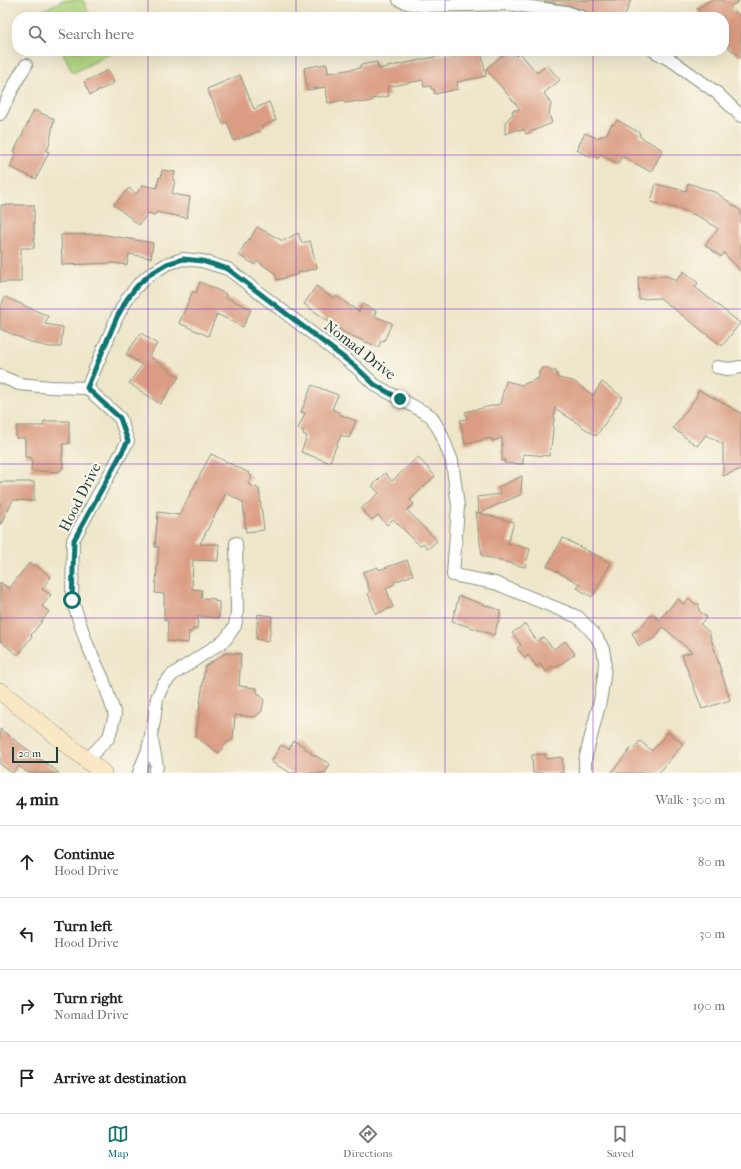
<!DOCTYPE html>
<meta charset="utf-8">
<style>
body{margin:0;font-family:"IM FELL French Canon",serif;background:#f2f2f2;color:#202124}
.scale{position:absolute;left:12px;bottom:10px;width:46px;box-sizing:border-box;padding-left:4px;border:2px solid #1f3d34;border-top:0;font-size:11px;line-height:14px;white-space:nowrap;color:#1f3d34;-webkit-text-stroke:3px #fbf7ec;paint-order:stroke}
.stop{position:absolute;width:12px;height:12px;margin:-9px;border:3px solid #0f766e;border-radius:50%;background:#fff}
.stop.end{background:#0f766e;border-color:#fff;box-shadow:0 1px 4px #0008}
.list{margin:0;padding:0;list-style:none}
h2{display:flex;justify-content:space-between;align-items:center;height:52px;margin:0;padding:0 16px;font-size:17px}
h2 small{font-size:13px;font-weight:400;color:#757577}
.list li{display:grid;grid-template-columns:26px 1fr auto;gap:12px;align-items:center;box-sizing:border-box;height:72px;padding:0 16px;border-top:1px solid #e0e0e0}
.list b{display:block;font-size:15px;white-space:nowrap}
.list p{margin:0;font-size:13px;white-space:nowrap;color:#757577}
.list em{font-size:13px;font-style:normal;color:#757577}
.icon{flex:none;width:22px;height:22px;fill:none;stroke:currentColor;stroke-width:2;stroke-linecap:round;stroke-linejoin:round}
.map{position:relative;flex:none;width:741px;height:773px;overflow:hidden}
.search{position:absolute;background:#fff;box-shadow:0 4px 16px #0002;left:12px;right:12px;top:12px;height:44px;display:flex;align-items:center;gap:10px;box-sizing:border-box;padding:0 14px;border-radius:16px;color:#757577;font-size:15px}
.sheet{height:340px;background:#fff}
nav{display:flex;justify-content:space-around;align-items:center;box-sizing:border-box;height:56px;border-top:1px solid #e0e0e0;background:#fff;font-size:11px;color:#757577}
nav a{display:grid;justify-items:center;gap:2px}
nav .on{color:#0f766e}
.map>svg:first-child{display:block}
</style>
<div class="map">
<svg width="741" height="773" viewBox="0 0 741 773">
<rect width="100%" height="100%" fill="#fbf7ec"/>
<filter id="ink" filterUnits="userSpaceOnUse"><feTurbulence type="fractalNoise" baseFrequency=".025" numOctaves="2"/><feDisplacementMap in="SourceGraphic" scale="8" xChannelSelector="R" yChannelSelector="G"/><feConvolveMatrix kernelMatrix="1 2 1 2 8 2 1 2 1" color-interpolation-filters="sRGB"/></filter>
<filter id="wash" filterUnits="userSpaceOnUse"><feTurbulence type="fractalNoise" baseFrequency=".012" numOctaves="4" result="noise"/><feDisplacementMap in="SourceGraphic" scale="16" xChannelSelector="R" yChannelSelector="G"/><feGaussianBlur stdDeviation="0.9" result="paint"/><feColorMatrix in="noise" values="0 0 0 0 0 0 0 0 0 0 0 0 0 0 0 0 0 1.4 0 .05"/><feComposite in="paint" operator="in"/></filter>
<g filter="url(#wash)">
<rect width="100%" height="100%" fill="#eee6c9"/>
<g fill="#aed37d" stroke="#668858">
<polygon points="63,0 83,0 91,17 45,17 42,11"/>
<polygon points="62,51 108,51 110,54 73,73"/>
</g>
<g id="blocks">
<g fill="#da9c82">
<polygon points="544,0 631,0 624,17 588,17 587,12 583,10 568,5 546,2"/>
<polygon points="711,0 740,0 730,7 741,17 741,58 724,44 724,17 703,17 697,9"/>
<polygon points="454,51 481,51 486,76 457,82 458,89 435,94 434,89 431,89 431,86 424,87 423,80 387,87 389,96 372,99 372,101 359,103 359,101 345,103 344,100 328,103 326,87 307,90 304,68 327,64 328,73 360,68 360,65 377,62 378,69 454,53"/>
<polygon points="508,51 512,51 516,56 520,53 537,73 547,65 560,80 544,93 551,104 549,114 552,123 526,134 524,129 519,131 518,129 505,134 505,122 513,114 512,111 520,109 486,69"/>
<polygon points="108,70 114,83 90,95 84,82"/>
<polygon points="240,75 254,109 269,102 276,120 261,127 262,130 234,141 227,122 223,124 207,89"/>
<polygon points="34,110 54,119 49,146 46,151 49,152 36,179 10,167 16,153 14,152"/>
<polygon points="617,120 640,133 639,136 663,150 651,172 622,156 618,164 601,154 598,158 591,155 590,157 577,150 579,148 578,147 585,133 596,138 606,135 612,124 614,125"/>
<polygon points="162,170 175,172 173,180 175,180 172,194 190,197 187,218 156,212 155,215 148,213 139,225 114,205 129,188 136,194 143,185 157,188 159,177 161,178"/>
<polygon points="688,183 717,193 741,211 741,271 724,253 721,257 705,245 718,229 704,219 683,210 651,202 656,184 686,191"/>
<polygon points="1,205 34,205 34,248 21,248 21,282 0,282"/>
<polygon points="257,227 283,241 298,233 302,243 310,241 317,268 297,273 299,274 277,280 275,273 257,261 255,265 239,255 245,244 246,244 249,239 250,239"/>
<polygon points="100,234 153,243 151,258 129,254 127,265 113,263 62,265 61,235"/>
<polygon points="684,271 698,283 695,287 740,323 722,346 660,298 639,299 638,277 668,276 676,281"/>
<polygon points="200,282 226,294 225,297 251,309 243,327 217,314 208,336 179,323 193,291 196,293"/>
<polygon points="316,286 334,299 336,296 359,312 362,304 376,311 374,316 392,323 384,341 382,340 378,347 345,333 304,304"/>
<polygon points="5,297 48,316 45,324 63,327 61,347 50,347 33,343 0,329 0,308"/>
<polygon points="141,333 157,344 149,356 179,377 160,404 129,383 142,365 126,354"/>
<polygon points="542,368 548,368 552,372 555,370 558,378 573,381 593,395 602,382 623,397 596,436 555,408 551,449 550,449 549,456 523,454 523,464 504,463 505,460 502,461 502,438 492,441 491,438 465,444 460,420 467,419 465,412 500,404 506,381 522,385 539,378 539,372"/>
<polygon points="312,385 338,395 332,409 340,413 339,414 356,421 349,438 341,435 330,461 329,461 328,462 301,452 307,436 303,434 304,431 298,429 305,413 301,412"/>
<polygon points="699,390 741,413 741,469 723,476 723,444 706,435 697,446 673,428 695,399"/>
<polygon points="44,421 69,421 69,444 63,444 62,460 63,463 63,468 59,472 31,471 32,458 25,457 25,438 16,438 17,426 43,426"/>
<polygon points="211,454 249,473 248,474 252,476 248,484 259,489 264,530 246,532 243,502 226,493 200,544 219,544 218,561 193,560 192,589 202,590 201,598 215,599 214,601 219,602 219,618 198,616 197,629 193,629 192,632 189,632 188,643 167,641 168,621 164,620 164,594 155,593 159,547 155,547 158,512 179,515"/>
<polygon points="418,457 435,476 410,500 414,504 407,510 437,541 428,549 423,543 420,546 393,519 387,525 378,515 372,520 361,509 379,493 372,486 385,473 392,481"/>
<polygon points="522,476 521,492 522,494 479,513 514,522 508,543 530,549 525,567 482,556 476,512 479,513 477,497 501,494 498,487"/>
<polygon points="0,482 34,482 34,501 13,500 0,525"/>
<polygon points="563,538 611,563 592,597 577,588 580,584 547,566"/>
<polygon points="407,560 413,575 394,582 395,584 386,588 393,607 376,614 368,593 370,592 363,572 378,567 379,570"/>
<polygon points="29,563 33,566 34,564 51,577 42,589 51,595 42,606 49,612 31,635 32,636 18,655 0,641 0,582 9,589"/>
<polygon points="459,596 500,610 500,615 494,635 452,621"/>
<polygon points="689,598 695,604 699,604 699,611 707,617 700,624 709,632 730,700 702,709 682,655 692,652 663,627 655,638 639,646 632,633 638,630 652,614 659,620 678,599 684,604"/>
<polygon points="258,614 272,616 269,641 256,639"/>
<polygon points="525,624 537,641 543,637 554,649 565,641 575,654 555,668 553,666 546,672 540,664 537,667 528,655 525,658 517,648 521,645 512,633"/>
<polygon points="226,653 241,654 239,686 257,688 257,692 264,699 262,711 255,717 235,715 233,739 227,742 219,753 196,737 205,666"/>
<polygon points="0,729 59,773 28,773 19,766 13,773 12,773 0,764"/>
<polygon points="668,732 683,744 659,773 611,773 632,747 634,748 640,741 652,751"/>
<polygon points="294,741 305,747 304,748 311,752 310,753 330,764 325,773 291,773 271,762 281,745 289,749"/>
<polygon points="545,754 546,759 562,757 563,773 533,773 532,755"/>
</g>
</g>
</g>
<g filter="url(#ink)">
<use href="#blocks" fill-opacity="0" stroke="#86927e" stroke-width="1"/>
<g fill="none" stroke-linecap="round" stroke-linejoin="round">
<g stroke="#86927e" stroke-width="14">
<g id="minor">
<polyline points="399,0 407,3 425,6 508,4 566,12 581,17"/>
<polyline points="654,51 674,62 717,93 741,116"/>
<polyline points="0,114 19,76 26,65"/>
<polyline points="717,367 728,369 741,367"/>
<polyline points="0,376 19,384 50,387 87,388 120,418 128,441 73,540 72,600 87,644 103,679 115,715 109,737 87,760"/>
<polyline points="87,388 117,317 127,299 137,286 149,275 167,264 183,259 202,261 228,269 356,367 375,385 431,416 441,433 452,461 458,506 453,575 495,583 578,617 596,636 603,649 605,661 604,677 600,701 585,760 585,773"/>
<polyline points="152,741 157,766 155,773"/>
<polyline points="139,773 141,767 148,750 154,721 157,698 163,685 172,675 225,640 235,626 237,613 236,543"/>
</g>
</g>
<g stroke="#86927e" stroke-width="18">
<polyline id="secondary" points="0,691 103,773"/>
</g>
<use href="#minor" stroke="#fff" stroke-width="12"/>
<use href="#secondary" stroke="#fae7c3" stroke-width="17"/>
</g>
</g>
<g fill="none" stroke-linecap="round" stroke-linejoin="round" filter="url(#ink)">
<polyline stroke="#0f766e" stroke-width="5" points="72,600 74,540 128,441 120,418 87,388 117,317 127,299 137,286 149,275 167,264 183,259 202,261 228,269 356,367 375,385 400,399"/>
</g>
<path fill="none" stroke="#7b2cbf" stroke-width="1" stroke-opacity="0.55" d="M148,0V17M296,0V17M445,0V17M593,0V17M148,51V773M296,51V773M445,51V773M593,51V773M0,155H741M0,309H741M0,464H741M0,618H741"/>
<g text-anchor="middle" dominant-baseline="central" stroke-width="4" stroke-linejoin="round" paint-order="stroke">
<g font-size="15" fill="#1f3d34" stroke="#fbf7ec">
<text transform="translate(360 350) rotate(38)">Nomad Drive</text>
<text transform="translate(80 497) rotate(-63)">Hood Drive</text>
</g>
</g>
</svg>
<div class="scale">20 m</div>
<div class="stop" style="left:72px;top:600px"></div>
<div class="stop end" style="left:400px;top:399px"></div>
<div class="search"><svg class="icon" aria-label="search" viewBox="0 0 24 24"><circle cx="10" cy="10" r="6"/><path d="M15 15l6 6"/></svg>Search here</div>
</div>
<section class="sheet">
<h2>4 min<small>Walk · 300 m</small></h2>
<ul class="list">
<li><svg class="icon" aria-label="ahead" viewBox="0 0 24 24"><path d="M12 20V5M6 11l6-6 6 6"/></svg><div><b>Continue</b><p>Hood Drive</p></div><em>80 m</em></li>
<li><svg class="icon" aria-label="left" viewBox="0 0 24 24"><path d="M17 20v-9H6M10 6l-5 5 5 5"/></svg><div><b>Turn left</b><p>Hood Drive</p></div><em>30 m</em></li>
<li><svg class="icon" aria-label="right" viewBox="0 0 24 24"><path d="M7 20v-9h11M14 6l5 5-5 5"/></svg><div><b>Turn right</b><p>Nomad Drive</p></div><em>190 m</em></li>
<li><svg class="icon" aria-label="arrive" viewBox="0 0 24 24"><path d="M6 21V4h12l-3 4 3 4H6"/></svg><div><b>Arrive at destination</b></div></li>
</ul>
</section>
<nav>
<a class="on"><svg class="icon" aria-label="map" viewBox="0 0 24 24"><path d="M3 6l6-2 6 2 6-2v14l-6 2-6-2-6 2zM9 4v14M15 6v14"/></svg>Map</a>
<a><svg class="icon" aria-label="directions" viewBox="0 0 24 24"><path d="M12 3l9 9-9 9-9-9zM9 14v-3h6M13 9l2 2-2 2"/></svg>Directions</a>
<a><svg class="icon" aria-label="saved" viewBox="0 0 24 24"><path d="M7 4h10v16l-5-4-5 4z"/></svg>Saved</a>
</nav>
